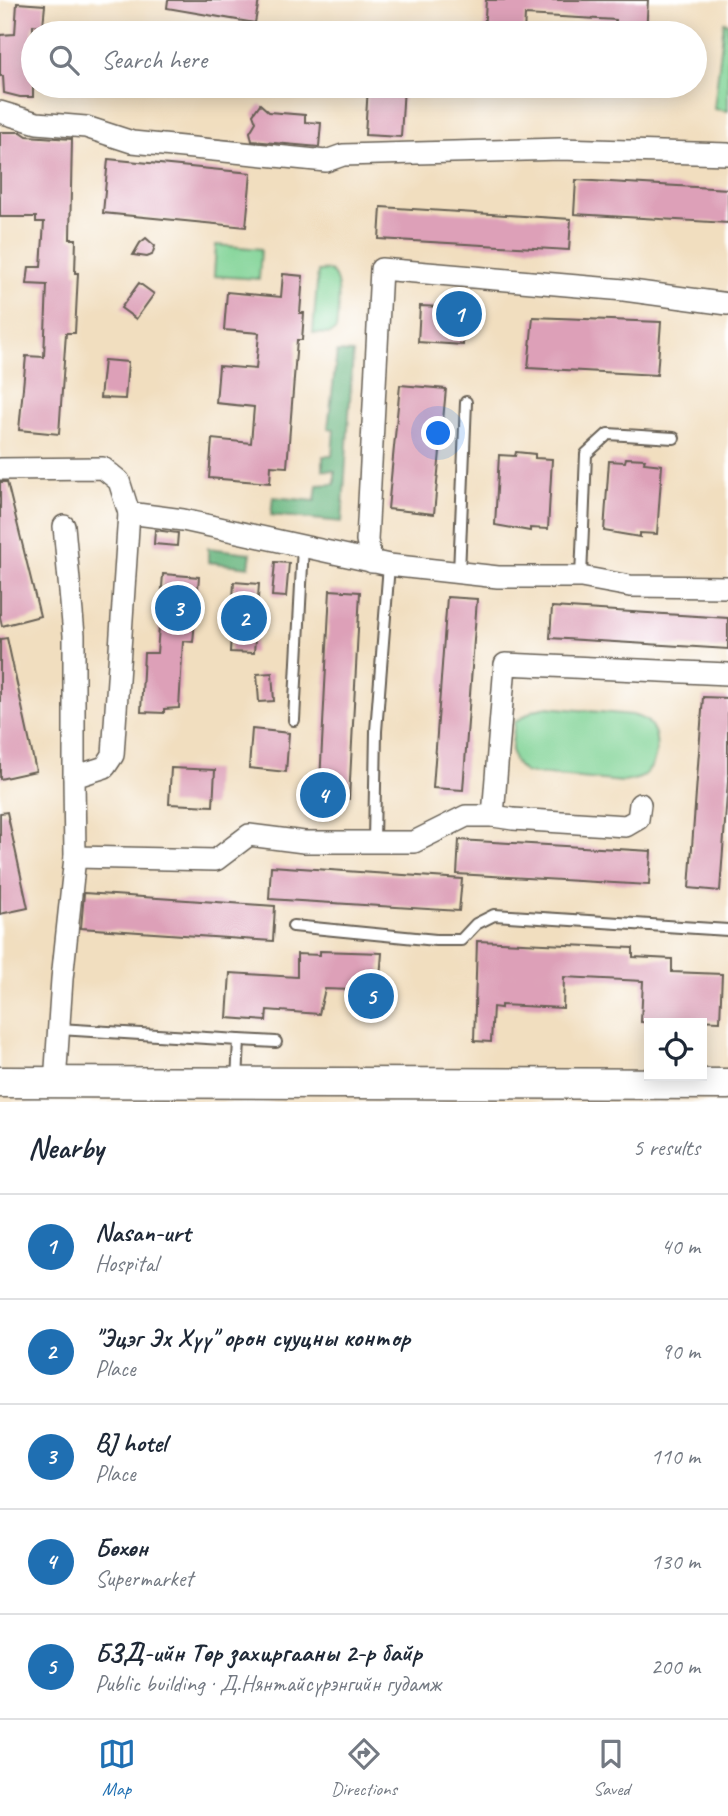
<!DOCTYPE html>
<meta charset="utf-8">
<style>
body{margin:0;font-family:Caveat,sans-serif;background:#f2f2f3;color:#1f2937}
.controls{position:absolute;right:21px;bottom:21px;display:grid;overflow:hidden;border-radius:0px;box-shadow:0 4px 18px #0003}
.controls button{width:63px;height:63px;display:grid;place-items:center;padding:0;border:0;border-bottom:2px solid #e0e1e3;background:#fff;color:#1f2937;font:35px sans-serif}
.you{position:absolute;left:439px;top:434px;width:24px;height:24px;margin:-18px;border:5px solid #fff;border-radius:50%;background:#1a73e8;box-shadow:0 0 0 10px #1a73e833}
.badge{display:grid;place-items:center;width:46px;height:46px;border-radius:50%;background:#1f6fb2;color:#fff;font-size:23px;font-weight:700}
.pin{position:absolute;translate:-50% -50%;border:4px solid #fff;box-shadow:0 2px 7px #0006}
.list{margin:0;padding:0;list-style:none}
h2{display:flex;justify-content:space-between;align-items:center;height:91px;margin:0;padding:0 28px;font-size:30px}
h2 small{font-size:23px;font-weight:400;color:#747a83}
.list li{display:grid;grid-template-columns:46px 1fr auto;gap:21px;align-items:center;box-sizing:border-box;height:105px;padding:0 28px;border-top:2px solid #e0e1e3}
.list b{display:block;font-size:26px;white-space:nowrap}
.list p{margin:0;font-size:23px;white-space:nowrap;color:#747a83}
.list em{font-size:23px;font-style:normal;color:#747a83}
.icon{flex:none;width:38px;height:38px;fill:none;stroke:currentColor;stroke-width:2;stroke-linecap:round;stroke-linejoin:round}
.map{position:relative;flex:none;width:728px;height:1102px;overflow:hidden}
.search{position:absolute;background:#fff;box-shadow:0 4px 18px #0003;left:21px;right:21px;top:21px;height:77px;display:flex;align-items:center;gap:18px;box-sizing:border-box;padding:0 24px;border-radius:38px;color:#747a83;font-size:26px}
.sheet{height:616px;background:#fff}
nav{display:flex;justify-content:space-around;align-items:center;box-sizing:border-box;height:98px;border-top:2px solid #e0e1e3;background:#fff;font-size:19px;color:#747a83}
nav a{display:grid;justify-items:center;gap:4px}
nav .on{color:#1f6fb2}
.map>svg:first-child{display:block}
</style>
<div class="map">
<svg width="728" height="1102" viewBox="0 0 728 1102">
<rect width="100%" height="100%" fill="#fff"/>
<filter id="ink" filterUnits="userSpaceOnUse"><feTurbulence type="fractalNoise" baseFrequency=".0143" numOctaves="2"/><feDisplacementMap in="SourceGraphic" scale="14" xChannelSelector="R" yChannelSelector="G"/><feConvolveMatrix kernelMatrix="1 2 1 2 8 2 1 2 1" color-interpolation-filters="sRGB"/></filter>
<filter id="wash" filterUnits="userSpaceOnUse"><feTurbulence type="fractalNoise" baseFrequency=".00686" numOctaves="4" result="noise"/><feDisplacementMap in="SourceGraphic" scale="28" xChannelSelector="R" yChannelSelector="G"/><feGaussianBlur stdDeviation="1.57" result="paint"/><feColorMatrix in="noise" values="0 0 0 0 0 0 0 0 0 0 0 0 0 0 0 0 0 1.4 0 .05"/><feComposite in="paint" operator="in"/></filter>
<g filter="url(#wash)">
<rect width="100%" height="100%" fill="#f1debf"/>
<g fill="#80d395" stroke="#4e7858" stroke-width="2">
<polygon points="724,22 728,23 728,111 714,109"/>
<polygon points="216,245 261,249 259,279 214,276"/>
<path d="M318,271C321,271 325,270 329,271C344,277 337,317 336,330L330,334L313,333Z"/>
<path d="M547,707L632,715C638,717 643,718 648,722C662,737 658,768 640,778C635,780 629,781 623,782L526,773C506,761 512,743 515,722L534,710Z"/>
</g>
<g fill="#68b57e" stroke="#42684d" stroke-width="2">
<polygon points="337,352 353,353 342,522 271,515 273,497 315,501 317,485 335,484 335,471 323,470 323,456 332,456 334,429 328,428"/>
<polygon points="208,548 251,553 249,567 208,562"/>
</g>
<g id="blocks">
<g fill="#dda0b8">
<polygon points="168,0 259,0 255,23 167,8"/>
<polygon points="486,0 648,0 646,33 615,33 616,20 525,15 524,33 484,33"/>
<polygon points="17,3 45,5 43,26 33,25 33,97 20,97 4,93 3,76 0,76 0,35 15,34"/>
<polygon points="368,86 404,86 401,137 365,135"/>
<polygon points="260,104 269,112 305,115 305,122 321,123 319,147 252,141 250,132 256,122 253,114"/>
<polygon points="0,132 21,132 27,136 72,139 70,239 76,239 75,273 78,273 75,333 66,333 59,434 19,430 26,356 44,357 47,285 27,284 29,267 41,267 44,222 36,222 36,217 0,217"/>
<polygon points="108,159 251,173 246,227 103,213"/>
<polygon points="576,180 728,189 728,223 574,214"/>
<polygon points="381,207 571,219 569,250 379,239"/>
<polygon points="146,238 155,246 152,255 147,257 133,255 140,243"/>
<polygon points="283,274 303,276 300,313 304,313 302,340 297,340 287,467 271,466 270,483 209,478 212,439 251,443 254,407 216,403 219,366 256,369 259,333 224,330 227,292 281,297"/>
<polygon points="139,283 154,294 136,319 121,308"/>
<polygon points="420,306 464,308 463,345 418,342"/>
<polygon points="533,317 661,322 657,375 528,368"/>
<polygon points="104,360 128,362 125,399 100,398"/>
<polygon points="400,385 446,389 434,514 388,509"/>
<polygon points="516,452 535,454 535,458 552,459 548,529 530,528 530,531 495,525 499,455 515,456"/>
<polygon points="626,458 645,459 644,463 662,465 657,534 640,533 640,537 604,531 609,461 625,462"/>
<polygon points="0,482 7,482 40,616 2,626 0,617"/>
<polygon points="155,530 178,533 177,546 154,544"/>
<polygon points="275,562 289,563 286,597 272,596"/>
<polygon points="163,574 199,577 193,642 183,641 179,708 164,709 164,713 141,712 144,653 157,653"/>
<polygon points="234,582 259,584 254,653 230,652"/>
<polygon points="330,590 360,592 349,799 316,798 317,782 320,782"/>
<polygon points="447,597 477,599 463,790 433,788"/>
<polygon points="552,607 728,618 728,649 550,638"/>
<polygon points="7,638 36,771 0,779 0,639"/>
<polygon points="272,673 274,701 259,702 257,674"/>
<polygon points="703,697 728,698 728,781 720,891 689,888"/>
<polygon points="252,729 289,733 286,772 249,768"/>
<polygon points="171,768 215,770 213,806 169,804"/>
<polygon points="7,812 28,908 0,914 0,813"/>
<polygon points="459,840 651,851 649,885 457,874"/>
<polygon points="271,866 462,879 459,911 269,899"/>
<polygon points="84,893 275,906 273,941 81,928"/>
<polygon points="477,941 633,948 633,957 672,959 672,972 722,974 720,1021 670,1019 670,1023 641,1022 643,981 564,977 563,1008 501,1005 501,1008 493,1007 491,1042 474,1041"/>
<polygon points="320,951 382,953 379,991 325,989 319,1014 267,1010 266,1021 227,1018 230,973 297,977 297,954 320,955"/>
</g>
</g>
</g>
<g filter="url(#ink)">
<use href="#blocks" fill-opacity="0" stroke="#676055" stroke-width="2"/>
<g fill="none" stroke-linecap="round" stroke-linejoin="round">
<g stroke="#676055" stroke-width="14">
<g id="service">
<polyline points="459,573 466,402"/>
<polyline points="581,577 586,454 608,434 674,438"/>
<polyline points="294,720 303,546"/>
<polyline points="374,841 376,731 389,565"/>
<polyline points="293,926 436,940 461,940 476,924 494,915 728,930"/>
<polyline points="59,1029 239,1040 237,1081"/>
<polyline points="239,1040 276,1042"/>
</g>
</g>
<g stroke="#676055" stroke-width="24">
<g id="minor">
<polyline points="0,112 37,123 86,127 132,142 326,161 343,155 560,149 728,154"/>
<polyline points="0,469 103,468 119,481 129,513"/>
<polyline points="64,526 74,635 74,777"/>
<polyline points="372,562 367,541 381,269 624,290 728,304"/>
<polyline points="493,816 513,819 626,826 638,819 640,804"/>
<polyline points="75,857 74,777 105,767 113,755 129,513 183,520 389,565 498,577 581,577 630,586 728,587"/>
<polyline points="55,1083 62,979 75,857 216,860 249,835 304,842 414,842 466,816 493,816 505,664 728,674"/>
</g>
</g>
<g stroke="#676055" stroke-width="33">
<polyline id="secondary" points="0,1082 728,1084"/>
</g>
<use href="#service" stroke="#fff" stroke-width="10"/>
<use href="#minor" stroke="#fff" stroke-width="21"/>
<use href="#secondary" stroke="#fff" stroke-width="30"/>
</g>
</g>
</svg>
<div class="controls">
<button><svg class="icon" aria-label="locate" viewBox="0 0 24 24"><circle cx="12" cy="12" r="6"/><path d="M12 2v4M12 18v4M2 12h4M18 12h4"/></svg></button>
</div>
<div class="you"></div>
<div class="pin badge" style="left:459px;top:314px">1</div>
<div class="pin badge" style="left:244px;top:618px">2</div>
<div class="pin badge" style="left:178px;top:608px">3</div>
<div class="pin badge" style="left:323px;top:795px">4</div>
<div class="pin badge" style="left:371px;top:996px">5</div>
<div class="search"><svg class="icon" aria-label="search" viewBox="0 0 24 24"><circle cx="10" cy="10" r="6"/><path d="M15 15l6 6"/></svg>Search here</div>
</div>
<section class="sheet">
<h2>Nearby<small>5 results</small></h2>
<ul class="list">
<li><span class="badge">1</span><div><b>Nasan-urt</b><p>Hospital</p></div><em>40 m</em></li>
<li><span class="badge">2</span><div><b>&quot;Эцэг Эх Хүү&quot; орон сууцны контор</b><p>Place</p></div><em>90 m</em></li>
<li><span class="badge">3</span><div><b>BJ hotel</b><p>Place</p></div><em>110 m</em></li>
<li><span class="badge">4</span><div><b>Бөхөн</b><p>Supermarket</p></div><em>130 m</em></li>
<li><span class="badge">5</span><div><b>БЗД-ийн Төр захиргааны 2-р байр</b><p>Public building · Д.Нянтайсүрэнгийн гудамж</p></div><em>200 m</em></li>
</ul>
</section>
<nav>
<a class="on"><svg class="icon" aria-label="map" viewBox="0 0 24 24"><path d="M3 6l6-2 6 2 6-2v14l-6 2-6-2-6 2zM9 4v14M15 6v14"/></svg>Map</a>
<a><svg class="icon" aria-label="directions" viewBox="0 0 24 24"><path d="M12 3l9 9-9 9-9-9zM9 14v-3h6M13 9l2 2-2 2"/></svg>Directions</a>
<a><svg class="icon" aria-label="saved" viewBox="0 0 24 24"><path d="M7 4h10v16l-5-4-5 4z"/></svg>Saved</a>
</nav>
